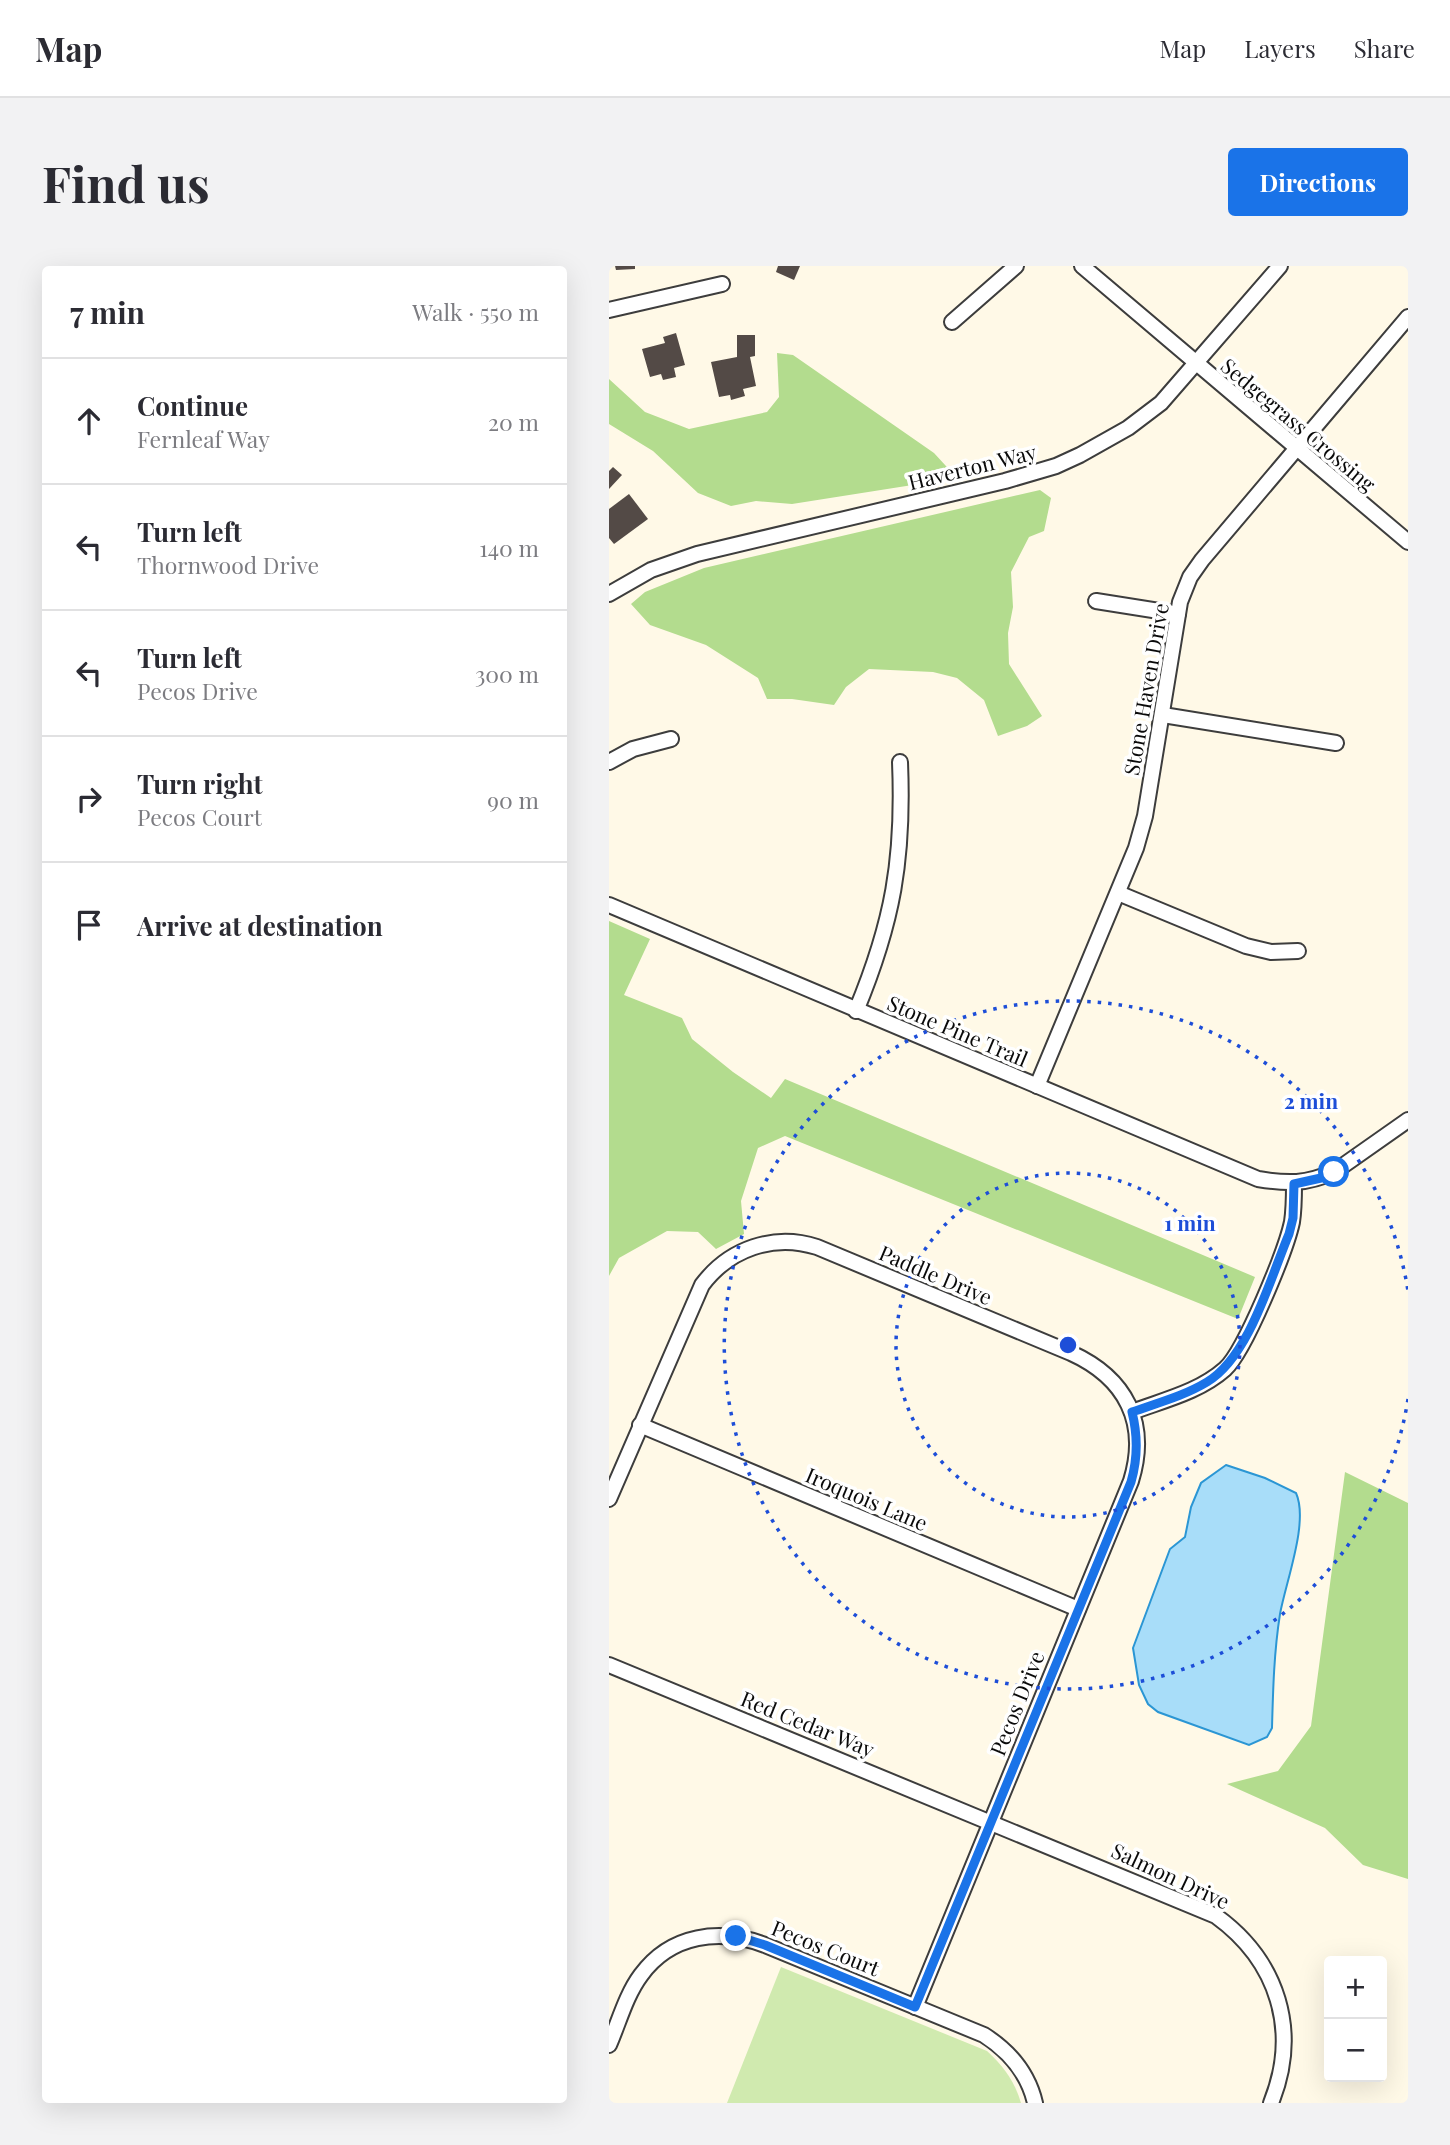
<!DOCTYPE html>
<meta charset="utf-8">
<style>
body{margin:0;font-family:"Playfair Display",serif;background:#f2f2f3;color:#2b2b33}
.controls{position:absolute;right:21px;bottom:21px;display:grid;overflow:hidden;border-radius:7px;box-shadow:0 7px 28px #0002}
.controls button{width:63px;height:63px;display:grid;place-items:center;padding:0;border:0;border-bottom:2px solid #e1e1e2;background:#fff;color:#2b2b33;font:35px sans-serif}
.stop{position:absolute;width:21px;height:21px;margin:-16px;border:5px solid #1a73e8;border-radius:50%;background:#fff}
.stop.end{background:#1a73e8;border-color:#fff;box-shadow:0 2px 7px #0008}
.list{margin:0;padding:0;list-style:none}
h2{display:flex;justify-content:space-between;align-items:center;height:91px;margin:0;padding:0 28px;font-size:30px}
h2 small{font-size:23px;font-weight:400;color:#7c7c81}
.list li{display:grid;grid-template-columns:46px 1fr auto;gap:21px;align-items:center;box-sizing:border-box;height:126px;padding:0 28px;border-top:2px solid #e1e1e2}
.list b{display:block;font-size:26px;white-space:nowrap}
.list p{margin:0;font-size:23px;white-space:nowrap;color:#7c7c81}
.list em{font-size:23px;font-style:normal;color:#7c7c81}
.icon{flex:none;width:38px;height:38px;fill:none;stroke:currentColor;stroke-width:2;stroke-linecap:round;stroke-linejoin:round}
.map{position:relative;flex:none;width:799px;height:1837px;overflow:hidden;border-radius:7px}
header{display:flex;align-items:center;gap:42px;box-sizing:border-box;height:98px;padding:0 35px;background:#fff;border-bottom:2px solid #e1e1e2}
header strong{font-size:33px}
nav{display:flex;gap:38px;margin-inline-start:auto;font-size:24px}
.intro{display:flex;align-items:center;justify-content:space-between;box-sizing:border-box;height:168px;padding:0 42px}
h1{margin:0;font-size:49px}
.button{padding:18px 32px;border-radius:7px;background:#1a73e8;color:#fff;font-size:24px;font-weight:700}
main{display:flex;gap:42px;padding:0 42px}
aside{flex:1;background:#fff;border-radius:7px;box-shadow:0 7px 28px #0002}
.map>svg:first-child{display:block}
</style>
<header>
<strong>Map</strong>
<nav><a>Map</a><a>Layers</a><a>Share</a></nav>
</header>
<div class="intro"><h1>Find us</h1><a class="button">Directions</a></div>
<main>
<aside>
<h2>7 min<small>Walk · 550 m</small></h2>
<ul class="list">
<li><svg class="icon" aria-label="ahead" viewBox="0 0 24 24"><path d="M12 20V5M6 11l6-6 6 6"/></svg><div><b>Continue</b><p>Fernleaf Way</p></div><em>20 m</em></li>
<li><svg class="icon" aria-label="left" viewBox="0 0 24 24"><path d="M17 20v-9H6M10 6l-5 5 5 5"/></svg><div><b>Turn left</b><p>Thornwood Drive</p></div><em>140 m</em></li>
<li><svg class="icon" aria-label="left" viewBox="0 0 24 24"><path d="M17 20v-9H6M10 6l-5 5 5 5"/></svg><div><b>Turn left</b><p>Pecos Drive</p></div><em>300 m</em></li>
<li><svg class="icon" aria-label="right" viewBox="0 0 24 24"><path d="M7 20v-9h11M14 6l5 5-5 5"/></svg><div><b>Turn right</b><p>Pecos Court</p></div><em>90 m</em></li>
<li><svg class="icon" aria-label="arrive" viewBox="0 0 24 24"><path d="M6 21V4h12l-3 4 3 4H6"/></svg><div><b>Arrive at destination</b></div></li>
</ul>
</aside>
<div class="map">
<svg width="799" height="1837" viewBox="0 0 799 1837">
<rect width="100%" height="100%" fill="#fff9e7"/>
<path fill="#d0eaaf" d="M172,1701L378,1785C395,1801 405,1814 412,1837H118Z"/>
<g fill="#b3dc8e">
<polygon points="168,87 184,89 325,187 348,212 183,238 147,235 122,240 89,227 44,185 0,158 0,113 36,146 80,163 158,146 170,131"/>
<polygon points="431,224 442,232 435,265 420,271 402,306 404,341 399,367 400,398 433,450 418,460 389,470 375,434 348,412 324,406 260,403 237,421 225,439 183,433 158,433 149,412 97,379 41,359 22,338 36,326 95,302"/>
<polygon points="0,655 41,673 15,729 73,752 83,773 124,806 162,832 176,813 646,1011 629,1053 176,870 149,882 132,935 135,968 107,983 89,966 58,965 10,992 0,1010"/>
<polygon points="736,1206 799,1237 799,1613 754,1599 716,1562 618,1518 669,1505 702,1460"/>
</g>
<path fill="#a8ddf9" stroke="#2b96d4" stroke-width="2" d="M617,1199L656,1212L687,1227C700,1256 677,1315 671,1348C665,1386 664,1424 663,1462L658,1471L640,1479L549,1446L539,1438L530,1419L524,1382L561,1283L576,1271L582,1241L592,1217Z"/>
<g fill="#534a46">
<polygon points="6,0 26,0 26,3 7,4"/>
<polygon points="169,0 191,0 185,14 167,6"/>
<polygon points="67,67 76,99 65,102 67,111 54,114 52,108 41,111 33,83 56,77 54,71"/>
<polygon points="128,69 146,69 146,90 141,91 147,120 134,123 136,130 122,134 121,129 110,131 102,96 128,91"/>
<polygon points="4,201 13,209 0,223 0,205"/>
<polygon points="20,228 39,253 5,278 0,272 0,243"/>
</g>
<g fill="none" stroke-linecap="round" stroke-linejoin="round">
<g stroke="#3d3d3d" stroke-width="18">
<g id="minor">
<polyline points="473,0 799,276"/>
<polyline points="0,44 113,18"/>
<polyline points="343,56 407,0"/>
<polyline points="0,328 42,304 88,288 396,215 447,200 471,189 519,162 552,137 671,0"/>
<polyline points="487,335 569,348"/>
<polyline points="554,449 727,477"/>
<polyline points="0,496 24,483 62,473"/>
<polyline points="509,627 637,680 662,686 689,685"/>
<path d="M0,639L649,913C679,918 697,918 725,906L799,854"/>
<path d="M247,745C284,656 295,593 291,496"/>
<polyline points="428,820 527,582 536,550 571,336 581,311 593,294 799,51"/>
<path d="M523,1146C555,1134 590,1126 616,1103C636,1085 677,984 683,956C685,943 685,930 685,918"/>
<polyline points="31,1159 469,1343"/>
<path d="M0,1233L93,1019C120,983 164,967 208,981L462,1087C517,1112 540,1157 522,1215L306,1741"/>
<path d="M0,1399L607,1650C669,1695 691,1765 662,1837"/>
<path d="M0,1779C10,1756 17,1729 32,1709C62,1668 111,1662 156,1679L375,1769C400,1785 419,1807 426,1837"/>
</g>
</g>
<use href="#minor" stroke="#fff" stroke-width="14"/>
</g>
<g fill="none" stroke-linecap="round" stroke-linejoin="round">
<path stroke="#1a73e8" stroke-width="9" d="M127,1670L156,1679L306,1741L522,1216C529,1192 529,1170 523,1146C548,1137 575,1130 598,1116C640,1091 661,1013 680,968L684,952L685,918L712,912L725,906"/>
</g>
<g fill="none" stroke="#1d4ed8" stroke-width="3.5" stroke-dasharray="3.5 7">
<circle cx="459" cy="1079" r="172"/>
<path d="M799 1133A344 344 0 1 1 799 1025"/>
</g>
<g text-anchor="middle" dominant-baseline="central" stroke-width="7" stroke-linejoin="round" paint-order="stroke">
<g font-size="21" fill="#0a0a0a" stroke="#fff">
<text transform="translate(690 158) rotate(40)">Sedgegrass Crossing</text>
<text transform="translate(363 200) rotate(-14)">Haverton Way</text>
<text transform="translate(536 423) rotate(-80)">Stone Haven Drive</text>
<text transform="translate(349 764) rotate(23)">Stone Pine Trail</text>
<text transform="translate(327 1008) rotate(23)">Paddle Drive</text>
<text transform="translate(258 1232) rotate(23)">Iroquois Lane</text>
<text transform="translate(407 1437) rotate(-68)">Pecos Drive</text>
<text transform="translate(199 1457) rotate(22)">Red Cedar Way</text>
<text transform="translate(562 1609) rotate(25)">Salmon Drive</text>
<text transform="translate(217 1681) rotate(22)">Pecos Court</text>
</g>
</g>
<circle cx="459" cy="1079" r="10" fill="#1d4ed8" stroke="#fff" stroke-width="3.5"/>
<g font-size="21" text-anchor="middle" font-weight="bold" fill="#1d4ed8" stroke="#fff" stroke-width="7" stroke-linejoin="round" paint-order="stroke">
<text x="702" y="843">2 min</text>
<text x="581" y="965">1 min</text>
</g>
</svg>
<div class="controls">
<button>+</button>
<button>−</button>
</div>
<div class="stop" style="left:725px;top:906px"></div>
<div class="stop end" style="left:127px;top:1670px"></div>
</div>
</main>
